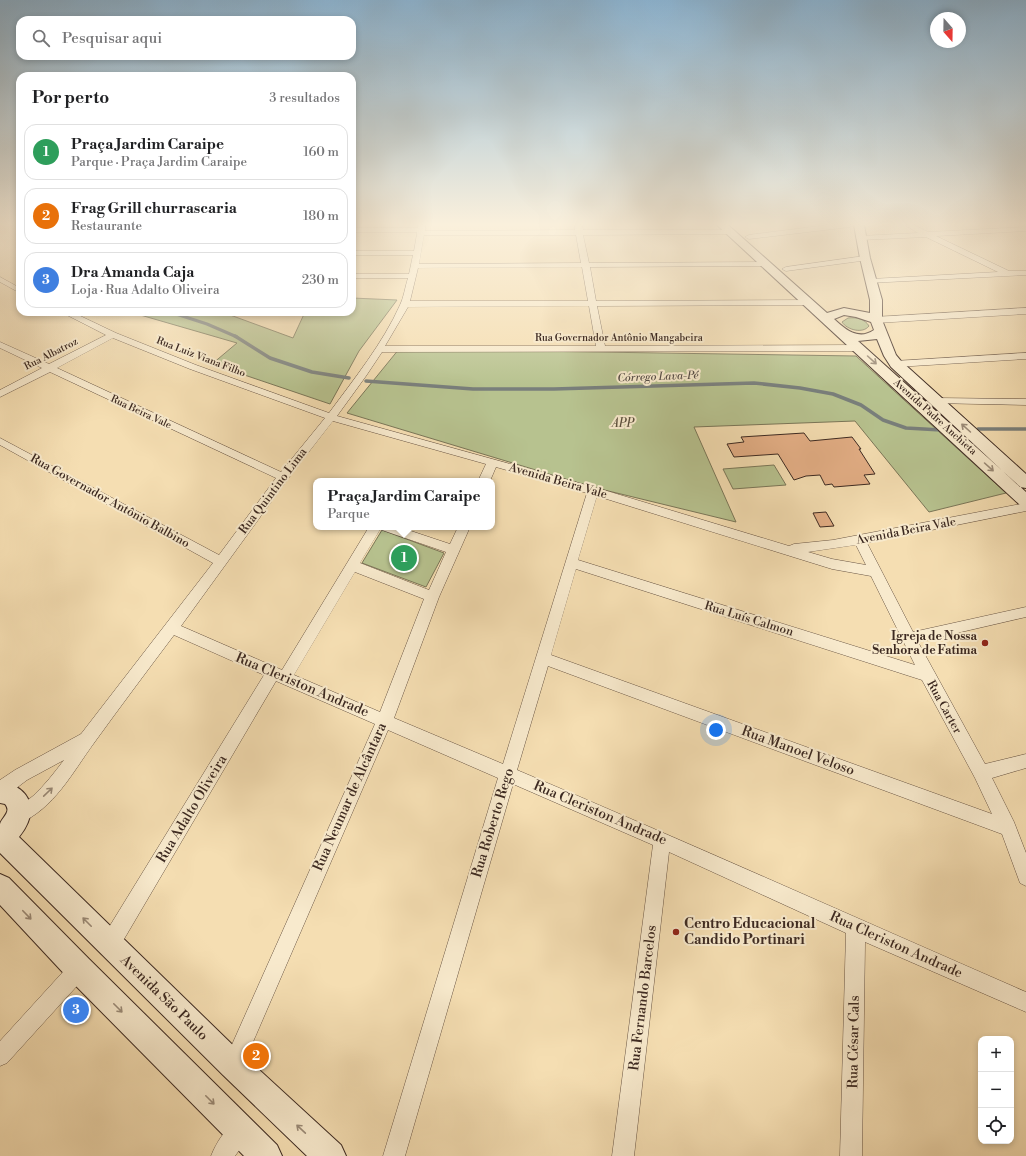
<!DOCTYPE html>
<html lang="pt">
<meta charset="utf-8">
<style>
body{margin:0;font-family:"Libre Bodoni",serif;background:#f2f2f2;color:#202124}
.controls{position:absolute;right:12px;bottom:12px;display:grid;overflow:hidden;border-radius:8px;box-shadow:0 2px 6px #0003}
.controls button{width:36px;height:36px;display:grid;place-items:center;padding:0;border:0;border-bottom:1px solid #e0e0e0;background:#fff;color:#202124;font:20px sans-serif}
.compass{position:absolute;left:930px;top:12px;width:36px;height:36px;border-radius:50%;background:#fff;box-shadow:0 2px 6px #0003;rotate:160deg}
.you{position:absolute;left:716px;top:730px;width:14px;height:14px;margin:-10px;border:3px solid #fff;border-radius:50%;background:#1a73e8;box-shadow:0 0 0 6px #1a73e833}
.badge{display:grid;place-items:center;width:26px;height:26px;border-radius:50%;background:#d93025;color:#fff;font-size:13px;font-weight:700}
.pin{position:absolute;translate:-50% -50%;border:2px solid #fff;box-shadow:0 1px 4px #0006}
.popup{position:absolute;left:313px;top:478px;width:182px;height:52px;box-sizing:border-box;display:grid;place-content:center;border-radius:8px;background:#fff;filter:drop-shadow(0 1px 3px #0005);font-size:13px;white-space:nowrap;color:#757577}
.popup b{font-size:15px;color:#202124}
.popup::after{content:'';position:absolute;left:50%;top:100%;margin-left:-8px;border:8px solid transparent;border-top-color:#fff}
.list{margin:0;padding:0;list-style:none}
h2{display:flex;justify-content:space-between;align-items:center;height:52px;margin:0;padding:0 16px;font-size:17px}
h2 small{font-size:13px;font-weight:400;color:#757577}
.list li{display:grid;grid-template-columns:26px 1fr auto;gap:12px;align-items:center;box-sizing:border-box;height:56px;margin:0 8px 8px;padding:0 8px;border:1px solid #e0e0e0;border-radius:12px}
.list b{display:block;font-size:15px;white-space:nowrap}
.list p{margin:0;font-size:13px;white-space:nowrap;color:#757577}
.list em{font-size:13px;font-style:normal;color:#757577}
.icon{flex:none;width:22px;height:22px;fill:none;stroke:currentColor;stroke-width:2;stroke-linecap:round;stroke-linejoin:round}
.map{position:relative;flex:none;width:1026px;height:1156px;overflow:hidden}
.search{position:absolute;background:#fff;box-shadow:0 2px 6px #0003;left:16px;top:16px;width:340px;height:44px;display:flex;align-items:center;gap:10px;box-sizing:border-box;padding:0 14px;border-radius:12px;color:#757577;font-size:15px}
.panel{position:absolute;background:#fff;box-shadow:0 2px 6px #0003;left:16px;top:72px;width:340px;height:244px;border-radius:12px}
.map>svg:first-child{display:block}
</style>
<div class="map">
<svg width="1026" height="1156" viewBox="0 0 1026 1156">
<rect width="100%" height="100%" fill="#f5deb2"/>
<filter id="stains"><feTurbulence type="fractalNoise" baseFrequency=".005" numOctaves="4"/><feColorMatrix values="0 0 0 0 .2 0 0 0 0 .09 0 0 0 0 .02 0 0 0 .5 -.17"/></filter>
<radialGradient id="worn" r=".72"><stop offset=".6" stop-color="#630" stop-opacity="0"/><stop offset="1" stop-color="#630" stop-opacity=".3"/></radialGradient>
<g fill="#b7c28f" stroke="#7a7658">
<polygon points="352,298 397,300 359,351 330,404 212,364 237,343 130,312 222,312 293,338 305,312 352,312"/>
<path d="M848,318C856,317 865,319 869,326C863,334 847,330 842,322Z"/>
<polygon points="399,349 856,356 1006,493 929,512 855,421 694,427 736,522 592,487 347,413"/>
<polygon points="774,465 786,485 733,489 723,469"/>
<polygon points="382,530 444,553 426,587 362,563"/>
</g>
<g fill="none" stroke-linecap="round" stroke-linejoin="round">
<polyline stroke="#797f7c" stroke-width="3" points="170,312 207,324 237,337"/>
<g stroke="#797f7c" stroke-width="3.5">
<polyline points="235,336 270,358 312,372 349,378"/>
<polyline points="366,381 473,389 554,389 754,383 800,388 833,394 861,405 883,420 906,428 941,430"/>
<polyline points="978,429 1026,429"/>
</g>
</g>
<g fill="#e3ae85" stroke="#3c2921">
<polygon points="804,433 810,441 852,437 861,449 859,449 875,474 864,475 870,484 834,487 832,484 825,485 820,475 806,476 794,480 778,454 734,457 727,444 744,442 741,437"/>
<polygon points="826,512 834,526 820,527 813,513"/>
</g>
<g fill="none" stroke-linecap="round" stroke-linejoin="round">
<g stroke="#6a5645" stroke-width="1">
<g id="street">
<path d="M418,225H425V231L575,230V225H582L583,230H732V234H729L583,235L589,263L765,262L769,264L765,266L590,267L596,301L809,300L812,301L813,303L812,305L597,306L605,346L858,345L863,348L858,351L382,352L366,376L337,416L597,488L789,546L794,544L833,540L1026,503V511L867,543L913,632L1026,607V617L918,642L985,764L1026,754V768L992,778L1014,822L1026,853V886L1020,883L1002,834L548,666L517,770C687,842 856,918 1026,992V1012L865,942L862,1156H840L846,933L669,852L634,1156H612L653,845L513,784L405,1156H383L498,778L388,730L240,1072L233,1076L226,1072L222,1065L226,1058L375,724L276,681L117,951L110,954L103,951L100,944L103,937L264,675L174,635C147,671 120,707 94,743C72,773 54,809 18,824L12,822L10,816C14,806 25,803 33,796C45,785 54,773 64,760L27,780L6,796L0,798V780L15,770L81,734L213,563L0,445V438L219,555L276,478L50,372L0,397V390L42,368L0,348V342L49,364L106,335L61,312H72L116,333L196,365L329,413C354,379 383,343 400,305C404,297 405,287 408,278H352V274H409L413,255H352V251H414L417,234V232H352V228H418ZM424,235H576L581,263L419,264ZM582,267L588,301H410L418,268ZM589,306L596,346H385L408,307ZM113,338L190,369L325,418L281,472L57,368ZM333,421L486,464L478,481H490L496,467L587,493L503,764L394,718L439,597L470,527H458L450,544L399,527H369L282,670L181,626L287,480ZM597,496L832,569L871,576L915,665L578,560ZM381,528L382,530L446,552L429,590L360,563ZM856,545L866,565L832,559L808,552ZM576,569L922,680L975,778L992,814L551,655ZM355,572L424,599L380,712L294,675Z"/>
<polygon points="828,225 853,225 850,227 749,239 745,237 749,235"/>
<polygon points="905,225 914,225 928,232 1026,227 1026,231 936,236 1009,271 1026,271 1026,275 868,283 868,279 871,279 998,272 926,237 860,240 856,238 860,236 918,233"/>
<polygon points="865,256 869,258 868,260 786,271 782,269 786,267"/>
<polygon points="0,277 20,288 20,293 0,282"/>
<polygon points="1026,308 1026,314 876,323 872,320 876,317"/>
<polygon points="1026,353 1026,359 896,367 891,364 896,361"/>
<polygon points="935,398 1026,399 1026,405 931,403 930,401"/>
<polygon points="79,959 86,962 89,969 86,976 7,1063 0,1066 0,1041 72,962"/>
<path d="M240,1119L248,1122L251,1130L248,1138L235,1156H211C216,1143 227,1125 240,1119Z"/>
</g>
</g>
<g stroke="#3c2921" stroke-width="2">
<g id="secondary">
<path d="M717,225H728L827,313L844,308L870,313V300L860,258L854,225H864L870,258L882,300V320L896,355L901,361L1026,474V488L1020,487L891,367L884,356L877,339L858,341L1026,492V507L1020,505ZM844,315L856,317L871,322L874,330C858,341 845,329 834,319Z"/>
<path d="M0,781C33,788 39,812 19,837L243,1055L341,1145L346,1156H307L223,1075L0,853C0,844 0,832 0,824C2,817 12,812 5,804L0,803Z"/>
<polygon points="0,874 9,878 89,959 277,1145 282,1156 244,1156 69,979 0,905"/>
</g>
</g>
<use href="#street" fill="#f8eacd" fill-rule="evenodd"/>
<use href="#secondary" fill="#f8eacd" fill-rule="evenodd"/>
</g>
<defs><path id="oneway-shaft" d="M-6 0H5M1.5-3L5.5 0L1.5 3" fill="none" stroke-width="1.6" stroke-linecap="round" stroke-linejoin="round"/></defs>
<g stroke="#9a8a77">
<use href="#oneway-shaft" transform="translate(872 360) rotate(42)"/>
<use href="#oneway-shaft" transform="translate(966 428) rotate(-138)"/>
<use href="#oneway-shaft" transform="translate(989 467) rotate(42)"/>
<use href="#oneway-shaft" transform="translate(48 792) rotate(-44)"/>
<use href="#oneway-shaft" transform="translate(27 915) rotate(46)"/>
<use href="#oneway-shaft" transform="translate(87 922) rotate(-135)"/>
<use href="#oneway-shaft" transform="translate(118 1008) rotate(45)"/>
<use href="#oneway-shaft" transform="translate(210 1100) rotate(45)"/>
<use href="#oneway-shaft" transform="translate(301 1129) rotate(-137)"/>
</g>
<linearGradient id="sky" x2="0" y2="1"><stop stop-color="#8cb6d5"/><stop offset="0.58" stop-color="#faf0dc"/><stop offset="1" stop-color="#faf0dc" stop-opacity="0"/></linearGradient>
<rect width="1026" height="387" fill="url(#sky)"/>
<g fill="#8f2418" stroke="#f8eacd" stroke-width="1.5">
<circle cx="985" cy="643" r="4"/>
<circle cx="676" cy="932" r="4"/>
</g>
<g text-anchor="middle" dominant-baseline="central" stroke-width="4" stroke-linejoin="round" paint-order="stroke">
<g font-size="10" fill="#3c2921" stroke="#f8eacd">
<text x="619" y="338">Rua Governador Antônio Mangabeira</text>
<text transform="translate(51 354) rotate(-27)">Rua Albatroz</text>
<text transform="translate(201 357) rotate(21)">Rua Luiz Viana Filho</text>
<text transform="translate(141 412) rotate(25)">Rua Beira Vale</text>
<text transform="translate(935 417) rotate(42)">Avenida Padre Anchieta</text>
</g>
<g font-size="11" font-style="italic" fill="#564d47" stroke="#f8eacd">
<text transform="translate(658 377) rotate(-2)">Córrego Lava-Pé</text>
</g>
<g font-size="12" font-style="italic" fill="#5b4f3c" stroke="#f8eacd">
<text x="623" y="423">APP</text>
</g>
<g font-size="12" fill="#3c2921" stroke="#f8eacd">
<text transform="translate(558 481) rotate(16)">Avenida Beira Vale</text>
<text transform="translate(273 491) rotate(-53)">Rua Quintino Lima</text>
<text transform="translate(110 501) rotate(29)">Rua Governador Antônio Balbino</text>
<text transform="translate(906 531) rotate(-11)">Avenida Beira Vale</text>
<text transform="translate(749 619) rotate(17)">Rua Luís Calmon</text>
<text transform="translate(944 707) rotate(61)">Rua Carter</text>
</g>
<g font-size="12" font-weight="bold" fill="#3c2921" stroke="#f8eacd" text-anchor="end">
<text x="977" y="636">Igreja de Nossa<tspan x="977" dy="14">Senhora de Fatima</tspan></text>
</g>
<g font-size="14" fill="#3c2921" stroke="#f8eacd">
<text transform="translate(302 685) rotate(23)">Rua Cleriston Andrade</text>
<text transform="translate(798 751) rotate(20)">Rua Manoel Veloso</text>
<text transform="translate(350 797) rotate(-66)">Rua Neumar de Alcântara</text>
<text transform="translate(192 809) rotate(-59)">Rua Adalto Oliveira</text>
<text transform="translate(600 813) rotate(23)">Rua Cleriston Andrade</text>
<text transform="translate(493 823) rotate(-73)">Rua Roberto Rego</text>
<text transform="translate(896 945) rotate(24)">Rua Cleriston Andrade</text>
<text transform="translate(164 998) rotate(44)">Avenida São Paulo</text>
<text transform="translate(643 998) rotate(-83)">Rua Fernando Barcelos</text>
<text transform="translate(854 1042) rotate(-89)">Rua César Cals</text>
</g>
<g font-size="14" font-weight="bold" fill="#3c2921" stroke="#f8eacd" text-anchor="start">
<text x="684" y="924">Centro Educacional<tspan x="684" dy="16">Candido Portinari</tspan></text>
</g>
</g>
<rect width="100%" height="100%" filter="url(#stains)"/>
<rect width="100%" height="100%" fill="url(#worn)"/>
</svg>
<div class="controls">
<button>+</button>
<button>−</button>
<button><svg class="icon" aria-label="locate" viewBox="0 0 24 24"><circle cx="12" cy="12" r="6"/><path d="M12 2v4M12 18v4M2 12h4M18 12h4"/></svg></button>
</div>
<svg class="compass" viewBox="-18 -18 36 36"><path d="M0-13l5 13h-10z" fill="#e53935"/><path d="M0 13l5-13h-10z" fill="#757577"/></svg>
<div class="you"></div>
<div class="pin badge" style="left:404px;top:558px;background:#2e9e5b">1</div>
<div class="popup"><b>Praça Jardim Caraipe</b>Parque</div>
<div class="pin badge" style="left:256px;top:1056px;background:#e8710a">2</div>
<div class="pin badge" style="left:76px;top:1010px;background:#3f7fe0">3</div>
<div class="search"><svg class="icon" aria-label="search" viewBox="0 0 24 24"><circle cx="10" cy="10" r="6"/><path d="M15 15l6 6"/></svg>Pesquisar aqui</div>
<section class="panel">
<h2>Por perto<small>3 resultados</small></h2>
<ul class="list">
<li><span class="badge" style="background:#2e9e5b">1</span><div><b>Praça Jardim Caraipe</b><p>Parque · Praça Jardim Caraipe</p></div><em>160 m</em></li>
<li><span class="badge" style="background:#e8710a">2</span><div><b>Frag Grill churrascaria</b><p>Restaurante</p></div><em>180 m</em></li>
<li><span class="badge" style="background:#3f7fe0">3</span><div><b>Dra Amanda Caja</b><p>Loja · Rua Adalto Oliveira</p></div><em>230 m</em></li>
</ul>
</section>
</div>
